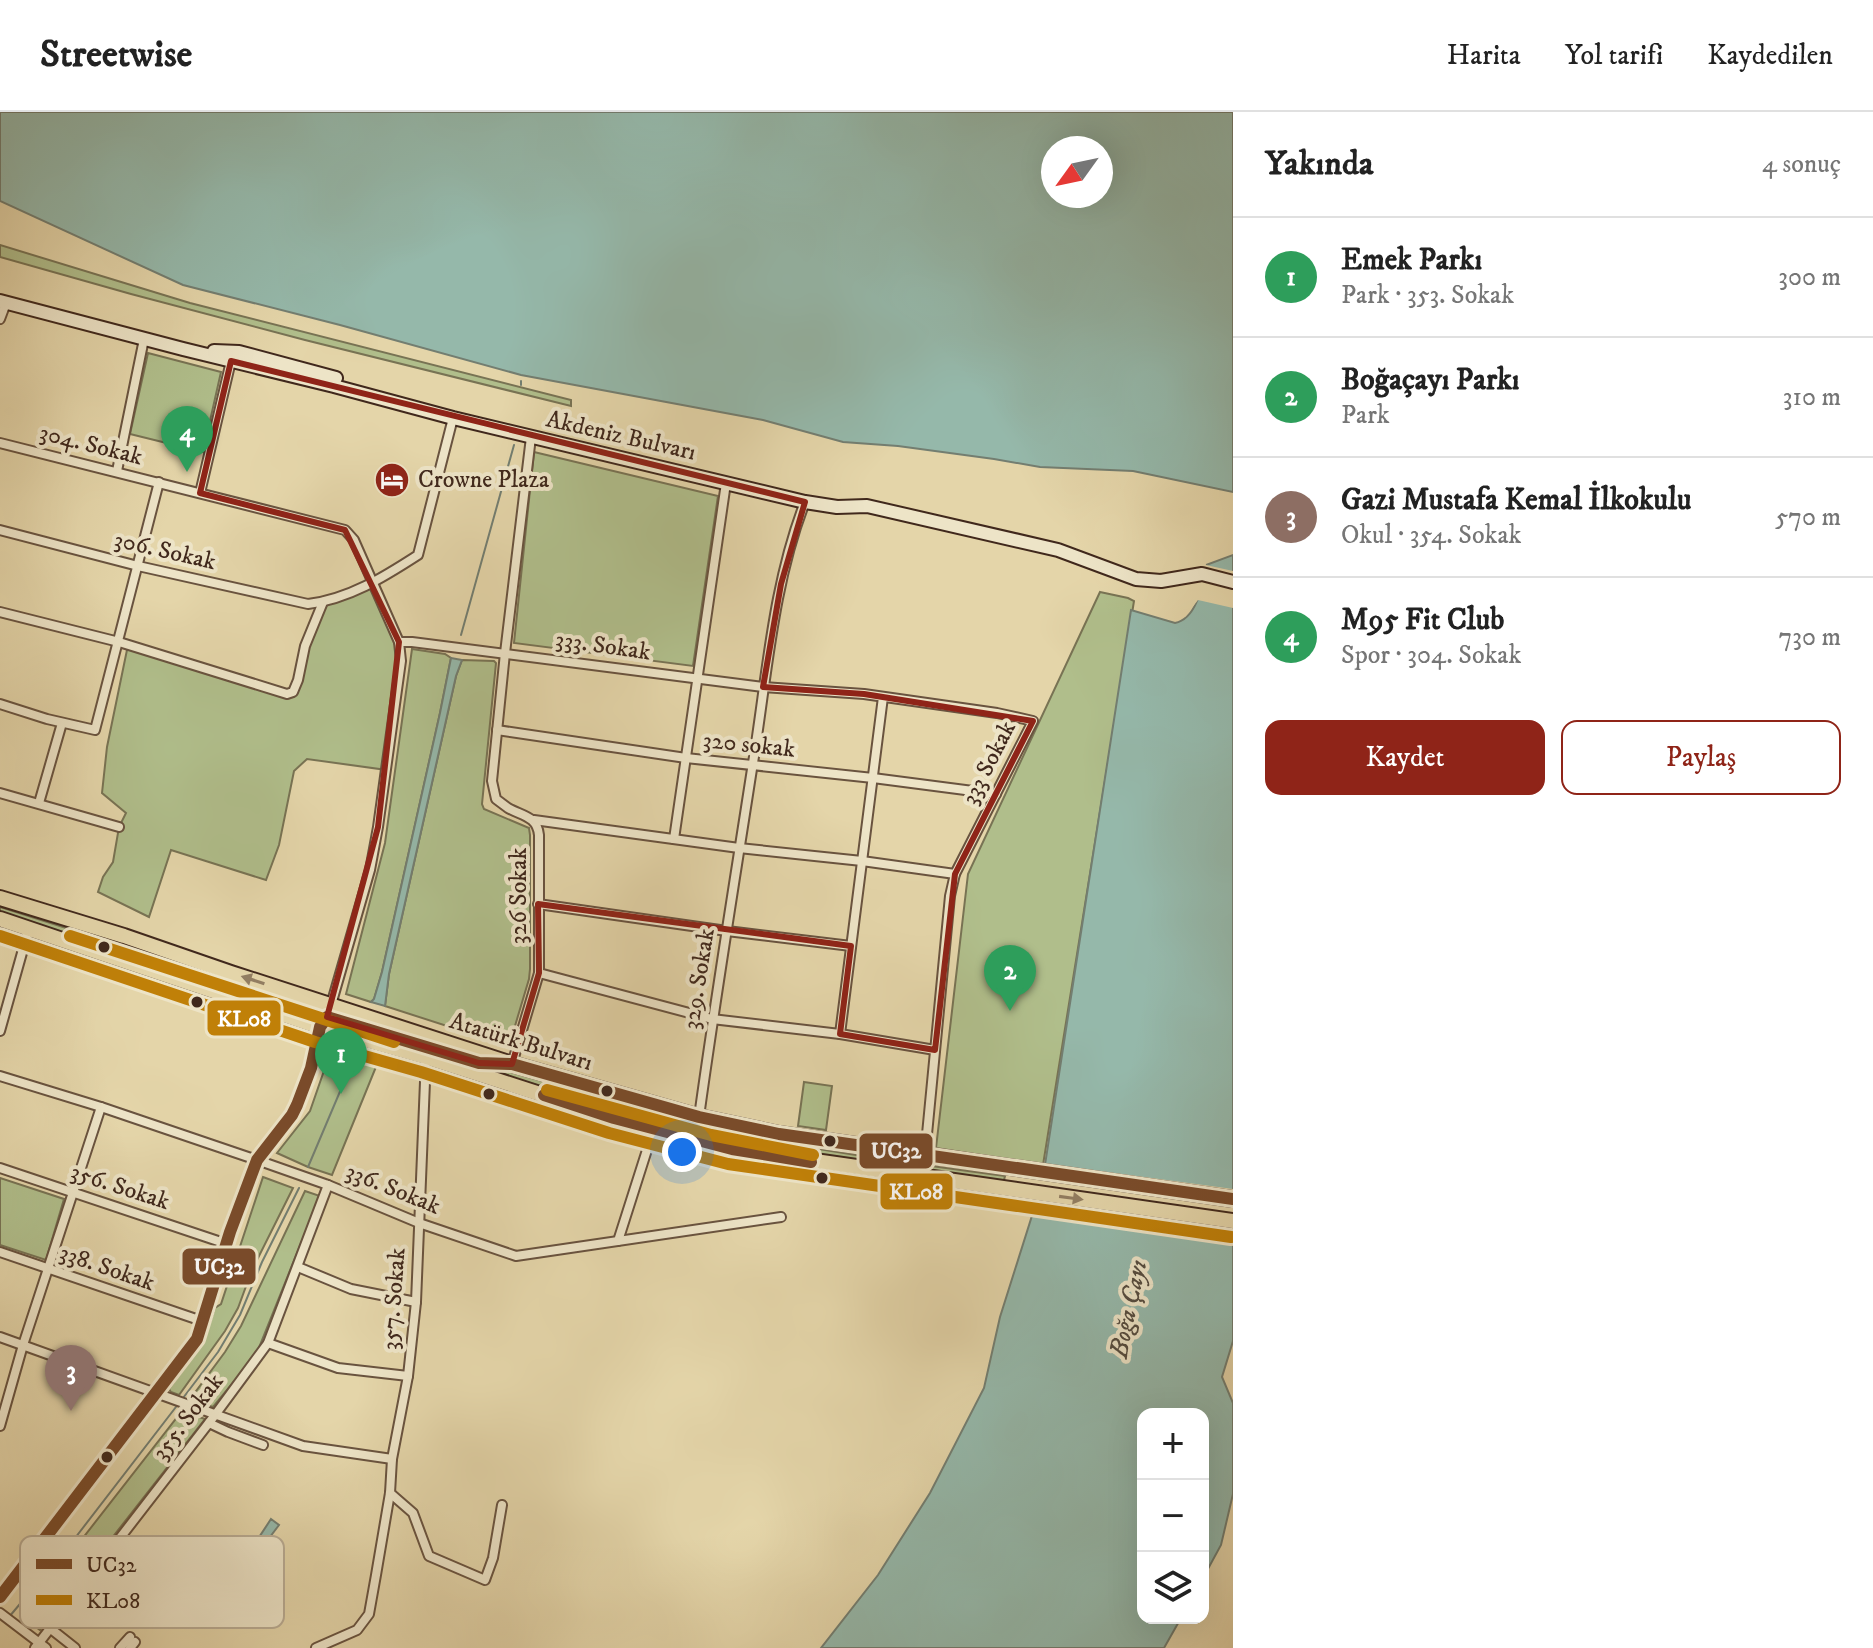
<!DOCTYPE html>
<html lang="tr">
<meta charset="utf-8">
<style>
body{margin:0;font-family:"IM FELL DW Pica",serif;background:#f6f6f6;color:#222}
.controls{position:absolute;right:24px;bottom:24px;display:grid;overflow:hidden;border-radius:16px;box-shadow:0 8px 32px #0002}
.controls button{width:72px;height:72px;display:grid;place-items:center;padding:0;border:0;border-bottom:2px solid #e0e0e0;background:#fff;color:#222;font:40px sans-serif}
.compass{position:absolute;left:1041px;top:24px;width:72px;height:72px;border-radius:50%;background:#fff;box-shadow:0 8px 32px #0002;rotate:237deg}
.you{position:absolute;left:682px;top:1040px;width:28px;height:28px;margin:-20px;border:6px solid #fff;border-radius:50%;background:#1a73e8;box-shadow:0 0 0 12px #1a73e833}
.badge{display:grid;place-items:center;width:52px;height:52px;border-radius:50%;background:#8f2418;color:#fff;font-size:26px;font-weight:700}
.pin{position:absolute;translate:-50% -66px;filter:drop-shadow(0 2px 4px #0008)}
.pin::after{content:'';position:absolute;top:42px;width:28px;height:24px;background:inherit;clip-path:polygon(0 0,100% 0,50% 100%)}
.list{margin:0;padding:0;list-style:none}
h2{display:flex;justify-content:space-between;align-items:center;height:104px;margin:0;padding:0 32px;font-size:34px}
h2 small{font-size:26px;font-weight:400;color:#767676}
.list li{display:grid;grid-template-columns:52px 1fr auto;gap:24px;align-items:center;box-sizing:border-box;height:120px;padding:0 32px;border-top:2px solid #e0e0e0}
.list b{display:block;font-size:30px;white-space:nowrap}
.list p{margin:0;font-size:26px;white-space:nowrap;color:#767676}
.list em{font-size:26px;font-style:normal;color:#767676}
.actions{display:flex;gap:16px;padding:24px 32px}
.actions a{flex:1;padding:18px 0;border:2px solid #8f2418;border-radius:16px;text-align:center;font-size:28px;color:#8f2418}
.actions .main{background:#8f2418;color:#fff}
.icon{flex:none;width:44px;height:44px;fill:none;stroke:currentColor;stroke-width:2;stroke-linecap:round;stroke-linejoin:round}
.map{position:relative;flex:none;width:1233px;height:1536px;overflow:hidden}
header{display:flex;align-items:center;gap:48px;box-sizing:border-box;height:112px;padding:0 40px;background:#fff;border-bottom:2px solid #e0e0e0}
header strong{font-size:38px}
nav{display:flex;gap:44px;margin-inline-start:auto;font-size:28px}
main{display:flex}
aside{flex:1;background:#fff}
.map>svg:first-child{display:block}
</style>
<header>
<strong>Streetwise</strong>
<nav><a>Harita</a><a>Yol tarifi</a><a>Kaydedilen</a></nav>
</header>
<main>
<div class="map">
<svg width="1233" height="1536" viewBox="0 0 1233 1536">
<rect width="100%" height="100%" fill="#e4d5a9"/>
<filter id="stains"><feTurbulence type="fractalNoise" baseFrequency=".0025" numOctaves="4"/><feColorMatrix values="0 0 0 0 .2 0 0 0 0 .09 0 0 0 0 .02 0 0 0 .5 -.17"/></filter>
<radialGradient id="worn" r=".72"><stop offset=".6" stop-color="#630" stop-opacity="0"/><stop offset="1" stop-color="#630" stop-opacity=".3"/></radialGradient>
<g fill="#b0be8b" stroke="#787354" stroke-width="2">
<polygon points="0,133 190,191 571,288 571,294 305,228 131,182 0,145"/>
<polygon points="148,241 221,260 203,340 130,322"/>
<polygon points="534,340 718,384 693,554 514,531"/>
<polygon points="374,471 399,530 387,658 307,647 294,659 279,733 266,768 171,738 149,805 98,780 103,765 113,750 119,715 126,701 102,681 107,635 128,533 293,580 323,490"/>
<polygon points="1100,480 1128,486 1134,489 1043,1053 936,1036 968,762"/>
<polygon points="412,537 445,542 451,546 440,601 382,860 374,887 371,890 346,882 385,731"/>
<polygon points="462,548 494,549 496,551 482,692 484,697 529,716 530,723 530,857 529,867 509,934 385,894 389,862 456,564"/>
<polygon points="0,795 311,894 309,899 0,802"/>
<polygon points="334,930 380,945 332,1063 308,1055 277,1041 310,999"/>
<polygon points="488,956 520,959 583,980 683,1011 763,1028 887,1048 1005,1064 1003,1072 735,1031 543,977"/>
<polygon points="804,970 832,974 826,1018 798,1014"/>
<polygon points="263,1065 293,1076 252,1158 238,1196 225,1219 179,1283 171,1280 169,1277 203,1230 215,1196 221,1192"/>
<polygon points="0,1066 64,1087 46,1148 0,1133"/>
<polygon points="305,1079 320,1084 256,1243 213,1295 194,1289 191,1286 225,1240 241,1214"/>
<polygon points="182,1299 205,1307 40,1518 22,1504"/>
</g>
<g fill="#95b8aa" stroke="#737e71" stroke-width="2" fill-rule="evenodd">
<path d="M0,0H1233V380L1133,359L1040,355L994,347L898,334L843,330L763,308L521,263L340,213L183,173L0,89ZM1053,36H1101V84H1053Z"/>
<path d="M1233,443V1229L1222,1265L1233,1291V1382L1221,1433L1203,1466V1302H1143V1506H1181L1164,1536H821L878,1463L930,1381L984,1276L1000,1205L1042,1072L1131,498L1175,511C1198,506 1202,472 1206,453Z"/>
<polygon points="451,546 462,548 456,564 389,862 385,894 371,890 374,887 382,860 440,601"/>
<polygon points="271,1407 279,1413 251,1450 254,1453 238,1474 235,1472 228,1482 219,1475 249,1435 252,1436"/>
</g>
<g fill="#e4d5a9">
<polygon points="1205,449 1206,453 1233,459 1233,496 1198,488 1185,505 1183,504 1182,503 1195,487 1202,452"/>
<polygon points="1041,1051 1233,1077 1233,1122 1031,1094 1038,1072"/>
</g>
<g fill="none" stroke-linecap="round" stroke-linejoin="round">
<g stroke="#737e71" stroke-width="2">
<polyline points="521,273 521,269"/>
<polyline points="461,523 514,333"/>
<polyline points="308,1055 358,937"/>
<polyline points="183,1286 218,1240 240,1203 262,1150 299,1076"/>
<polyline points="9,1505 72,1430 179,1291"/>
</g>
<g stroke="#69533f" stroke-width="12">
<g id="minor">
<polyline points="0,207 6,191"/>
<polyline points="0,331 345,418 354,428 399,530 401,549 378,715 370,758 331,893"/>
<polyline points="117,359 144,227"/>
<polyline points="200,381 231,249"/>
<path d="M0,418L138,454L308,492C349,487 384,465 418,443L453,306"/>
<polyline points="0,500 119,530 287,582 293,580 298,568 305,534 323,490"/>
<polyline points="399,530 412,530 763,575 864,582 997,601 1033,609 955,762 950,784 925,1043"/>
<polyline points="0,592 47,607 95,618 159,370"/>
<polyline points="497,618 686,646 873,666 996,682"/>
<polyline points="0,681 119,715"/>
<polyline points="39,691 62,611"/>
<polyline points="534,708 739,736 862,749 955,762"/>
<polyline points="674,727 726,371"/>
<polyline points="538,792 727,819 851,834"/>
<polyline points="539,861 712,907 840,922 935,938"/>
<polyline points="0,919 29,816"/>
<polyline points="840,922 883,585"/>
<path d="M512,952L539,861V723C537,704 522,704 508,696C504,693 500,690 496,687L492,669L505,541L531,325"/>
<polyline points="0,964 101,995 257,1048 328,1073 419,1111 516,1144 781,1105"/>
<path d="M699,1005C715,889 734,773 752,657C767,567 772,475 805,390"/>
<polyline points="0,1056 227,1132"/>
<polyline points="618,1129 654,1016"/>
<polyline points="0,1140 202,1209"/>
<polyline points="298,1155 351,1177 416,1190"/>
<polyline points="0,1225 303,1334 392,1347"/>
<polyline points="268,1231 338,1256 408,1264"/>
<polyline points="209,1311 228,1320 263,1333"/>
<polyline points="0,1314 23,1233 101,995"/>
<polyline points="390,1381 413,1401 429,1444 485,1468 493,1446 502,1393"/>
<path d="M0,1485L188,1240L197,1227C215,1168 231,1108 255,1051C263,1033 282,1019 292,1002C306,981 317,940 324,915"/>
<polyline points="0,1501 46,1536"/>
<polyline points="51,1517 75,1536"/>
<polyline points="35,1536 215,1303 268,1231 328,1073"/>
<polyline points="120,1536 130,1525"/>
<polyline points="130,1536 135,1530"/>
<polyline points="316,1536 357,1518 369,1502 376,1463 390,1381 392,1347 408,1264 416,1190 426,945"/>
</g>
</g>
<g stroke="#40281c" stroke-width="16">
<g id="secondary">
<polyline points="0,189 183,237 334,274 453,306 805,390 837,395 867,394 1058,438 1136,467 1161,469 1202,462 1233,470"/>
<polyline points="214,239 239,240 336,266"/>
</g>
</g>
<g stroke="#40281c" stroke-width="18">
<g id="primary">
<polyline points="0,786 124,824 231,861 512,952 699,1005 779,1022 1233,1087"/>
<polyline points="0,807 320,915 426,945 614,1006 732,1037 1233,1109"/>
<polyline points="327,905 479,951 496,951"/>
</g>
</g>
<use href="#minor" stroke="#ede4c7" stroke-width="8"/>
<use href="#secondary" stroke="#ede4c7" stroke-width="12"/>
<use href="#primary" stroke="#e4d5a9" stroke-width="14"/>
<g stroke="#ede4c7" stroke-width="18">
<g id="bus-1">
<polyline points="544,983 614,1006 732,1037 811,1050"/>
<polyline points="0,1485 197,1227 230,1120 257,1048 292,1003 297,993 311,956 320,915 327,905 479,951 512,952 699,1005 779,1022 1233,1087"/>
</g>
</g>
<g stroke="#ede4c7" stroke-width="18">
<g id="bus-2">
<polyline points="0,824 315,930 421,960 609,1021 728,1052 1231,1125"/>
<polyline points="70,824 394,930"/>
<polyline points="547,978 711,1023 813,1043"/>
</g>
</g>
<use href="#bus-1" stroke="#7a4b2a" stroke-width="12"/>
<use href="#bus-2" stroke="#c08008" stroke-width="12"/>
</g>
<defs><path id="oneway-solid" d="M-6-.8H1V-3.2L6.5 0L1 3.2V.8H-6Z" transform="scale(2)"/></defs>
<g fill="#927e62">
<use href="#oneway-solid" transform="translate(253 868) rotate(-162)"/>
<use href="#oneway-solid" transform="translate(1071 1086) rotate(8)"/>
</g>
<path fill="none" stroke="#8f2418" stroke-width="6" stroke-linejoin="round" d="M231,249L805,390L781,472L763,575L864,582L1033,609L955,762L935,938L840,922L851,834L538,792L539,861L512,952L479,951L327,905L378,715L399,530L345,418L200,381Z"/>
<defs>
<g id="hotel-disc" transform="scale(1.8)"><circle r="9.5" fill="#8f2418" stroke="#ede4c7"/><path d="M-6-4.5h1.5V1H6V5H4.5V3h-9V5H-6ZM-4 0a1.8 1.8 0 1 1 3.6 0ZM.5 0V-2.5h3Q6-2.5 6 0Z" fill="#fff"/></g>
</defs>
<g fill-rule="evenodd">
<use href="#hotel-disc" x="392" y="368"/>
</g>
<g fill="#40281c" stroke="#ede4c7" stroke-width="3">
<circle cx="104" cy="835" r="7"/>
<circle cx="197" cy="890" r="7"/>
<circle cx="607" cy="979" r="7"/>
<circle cx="489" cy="982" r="7"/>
<circle cx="830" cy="1029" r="7"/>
<circle cx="822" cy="1066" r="7"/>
<circle cx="107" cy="1345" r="7"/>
</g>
<g text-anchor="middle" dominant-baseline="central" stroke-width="8" stroke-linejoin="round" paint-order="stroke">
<g font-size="24" fill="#40281c" stroke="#ede4c7">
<text transform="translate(621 324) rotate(13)">Akdeniz Bulvarı</text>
<text transform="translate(91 333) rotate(14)">304. Sokak</text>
<text transform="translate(165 439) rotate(13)">306. Sokak</text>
<text transform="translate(603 534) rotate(8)">333. Sokak</text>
<text transform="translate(749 633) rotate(6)">320 sokak</text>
<text transform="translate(989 651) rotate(-63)">333 Sokak</text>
<text transform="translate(519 784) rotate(-90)">326 Sokak</text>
<text transform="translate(699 867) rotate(-81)">329. Sokak</text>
<text transform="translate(521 930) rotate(17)">Atatürk Bulvarı</text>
<text transform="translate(120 1075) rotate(18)">356. Sokak</text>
<text transform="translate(393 1077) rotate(22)">336. Sokak</text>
<text transform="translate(107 1156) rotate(19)">338. Sokak</text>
<text transform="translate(394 1187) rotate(-86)">357. Sokak</text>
<text transform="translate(188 1305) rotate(-53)">355. Sokak</text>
</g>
<g font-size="24" fill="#40281c" stroke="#ede4c7" text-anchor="start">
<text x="418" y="368">Crowne Plaza</text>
</g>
<g font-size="26" font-style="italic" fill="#554c40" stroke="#ede4c7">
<text transform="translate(1129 1197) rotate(-78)">Boğa Çayı</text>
</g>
</g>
<rect x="20" y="1424" width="264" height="92" rx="12" fill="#ede4c7" stroke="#b9ac94" stroke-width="2"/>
<rect x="36" y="1447" width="36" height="10" fill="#7a4b2a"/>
<rect x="36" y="1483" width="36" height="10" fill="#c08008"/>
<g font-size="22" fill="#40281c">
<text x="86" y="1460">UC32</text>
<text x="86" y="1496">KL08</text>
</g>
<g stroke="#ede4c7" stroke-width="3">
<rect x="206" y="887" width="76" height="38" rx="8" fill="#c08008"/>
<rect x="858" y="1020" width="76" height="38" rx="8" fill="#7a4b2a"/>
<rect x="879" y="1060" width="75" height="39" rx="8" fill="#c08008"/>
<rect x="181" y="1135" width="76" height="39" rx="8" fill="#7a4b2a"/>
</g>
<g font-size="22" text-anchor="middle" font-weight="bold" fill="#fff">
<text x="244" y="914">KL08</text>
<text x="896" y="1046">UC32</text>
<text x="916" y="1087">KL08</text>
<text x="219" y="1162">UC32</text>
</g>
<rect width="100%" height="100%" filter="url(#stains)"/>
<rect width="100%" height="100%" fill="url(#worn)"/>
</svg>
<div class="controls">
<button>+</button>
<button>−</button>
<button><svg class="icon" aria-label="layers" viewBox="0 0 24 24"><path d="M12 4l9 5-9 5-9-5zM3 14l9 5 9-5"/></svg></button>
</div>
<svg class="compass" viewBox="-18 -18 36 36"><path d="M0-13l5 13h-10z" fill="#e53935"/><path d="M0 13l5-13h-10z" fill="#767676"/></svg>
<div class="you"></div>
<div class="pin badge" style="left:341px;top:982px;background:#2e9e5b">1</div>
<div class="pin badge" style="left:1010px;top:899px;background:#2e9e5b">2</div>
<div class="pin badge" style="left:71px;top:1299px;background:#8d6e63">3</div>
<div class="pin badge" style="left:187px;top:360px;background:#2e9e5b">4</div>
</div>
<aside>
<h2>Yakında<small>4 sonuç</small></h2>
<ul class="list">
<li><span class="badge" style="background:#2e9e5b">1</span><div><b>Emek Parkı</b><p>Park · 353. Sokak</p></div><em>300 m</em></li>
<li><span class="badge" style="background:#2e9e5b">2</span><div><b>Boğaçayı Parkı</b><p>Park</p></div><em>310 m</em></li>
<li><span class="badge" style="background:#8d6e63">3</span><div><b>Gazi Mustafa Kemal İlkokulu</b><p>Okul · 354. Sokak</p></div><em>570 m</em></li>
<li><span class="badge" style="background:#2e9e5b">4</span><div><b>M95 Fit Club</b><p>Spor · 304. Sokak</p></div><em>730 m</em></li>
</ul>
<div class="actions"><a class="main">Kaydet</a><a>Paylaş</a></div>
</aside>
</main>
